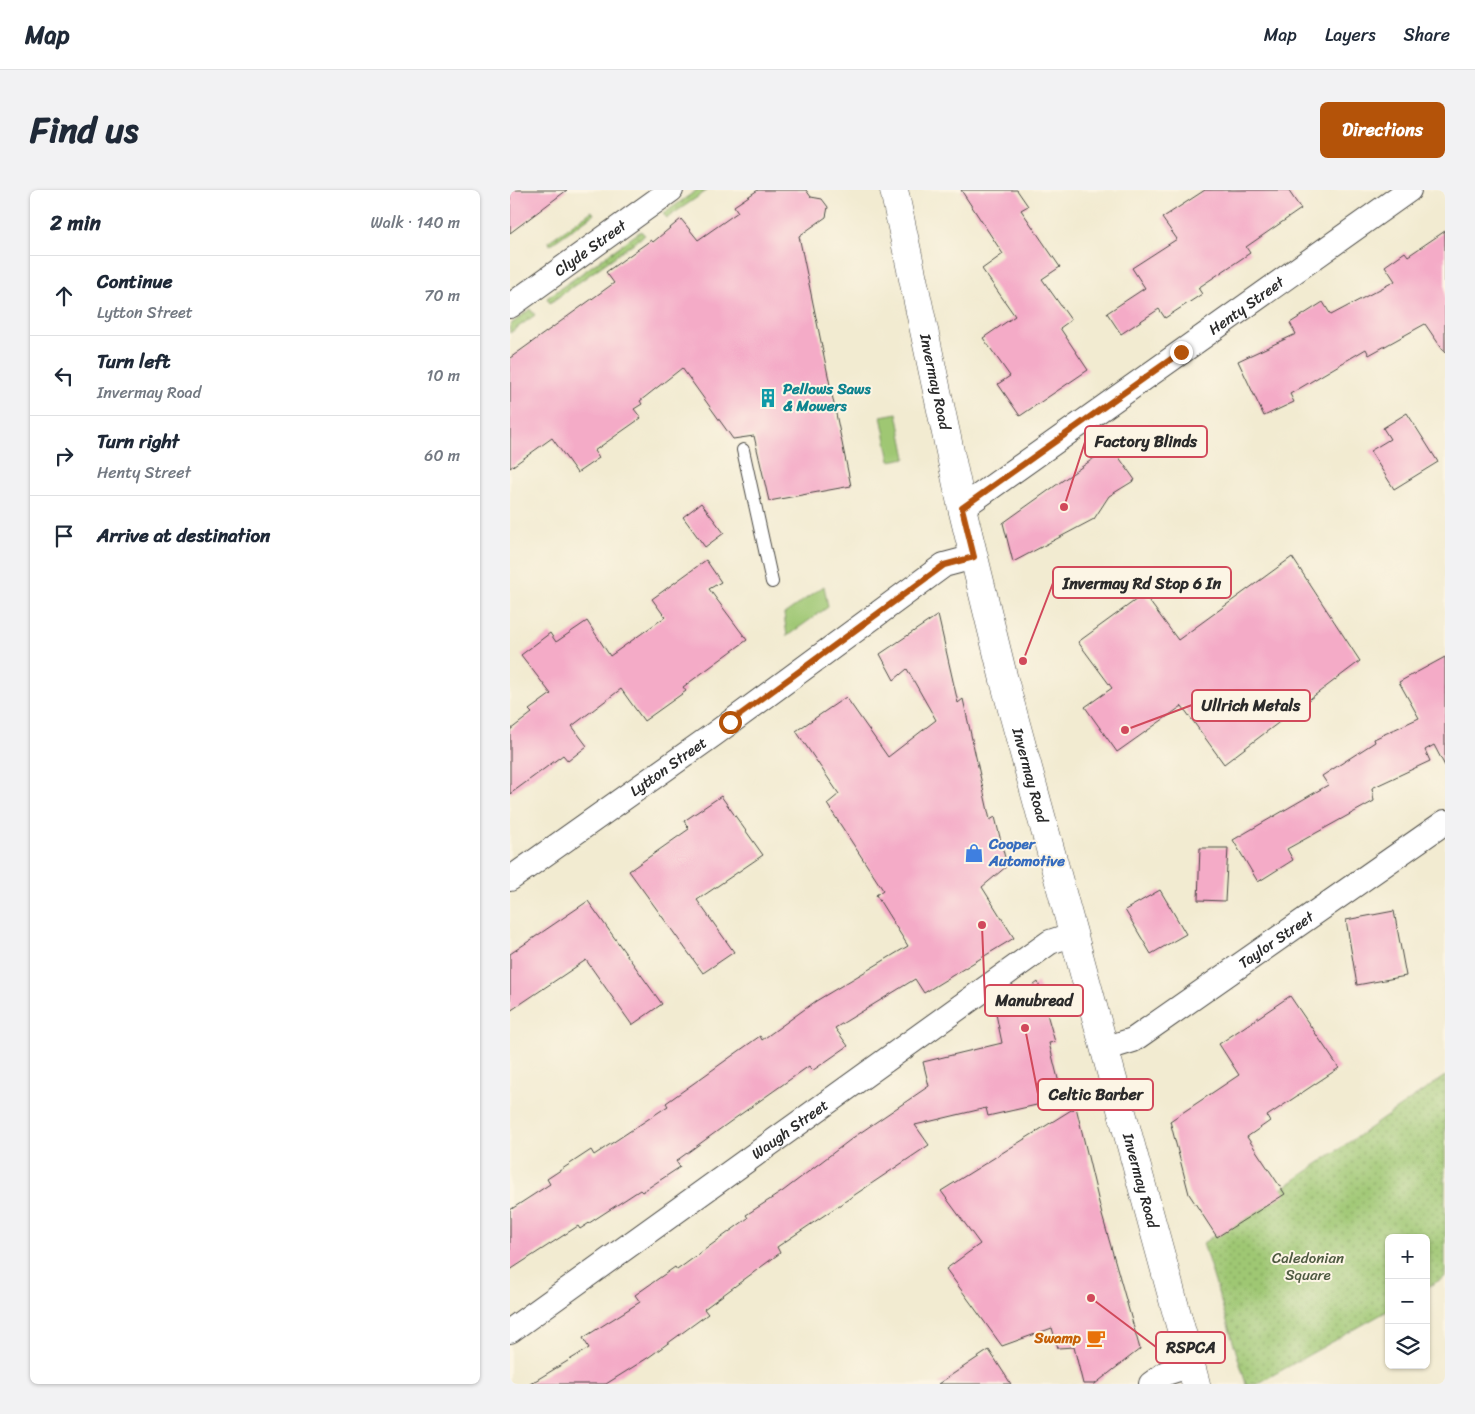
<!DOCTYPE html>
<meta charset="utf-8">
<style>
body{margin:0;font-family:Sriracha,sans-serif;background:#f2f2f3;color:#1f2937}
.controls{position:absolute;right:15px;bottom:15px;display:grid;overflow:hidden;border-radius:8px;box-shadow:0 1px 4px #0004}
.controls button{width:45px;height:45px;display:grid;place-items:center;padding:0;border:0;border-bottom:1px solid #e0e1e3;background:#fff;color:#1f2937;font:25px sans-serif}
.stop{position:absolute;width:15px;height:15px;margin:-11px;border:4px solid #b45309;border-radius:50%;background:#fff}
.stop.end{background:#b45309;border-color:#fff;box-shadow:0 1px 5px #0008}
.list{margin:0;padding:0;list-style:none}
h2{display:flex;justify-content:space-between;align-items:center;height:65px;margin:0;padding:0 20px;font-size:21px}
h2 small{font-size:16px;font-weight:400;color:#747a83}
.list li{display:grid;grid-template-columns:32px 1fr auto;gap:15px;align-items:center;box-sizing:border-box;height:80px;padding:0 20px;border-top:1px solid #e0e1e3}
.list b{display:block;font-size:19px;white-space:nowrap}
.list p{margin:0;font-size:16px;white-space:nowrap;color:#747a83}
.list em{font-size:16px;font-style:normal;color:#747a83}
.icon{flex:none;width:28px;height:28px;fill:none;stroke:currentColor;stroke-width:2;stroke-linecap:round;stroke-linejoin:round}
.map{position:relative;flex:none;width:935px;height:1194px;overflow:hidden;border-radius:8px}
header{display:flex;align-items:center;gap:30px;box-sizing:border-box;height:70px;padding:0 25px;background:#fff;border-bottom:1px solid #e0e1e3}
header strong{font-size:24px}
nav{display:flex;gap:28px;margin-inline-start:auto;font-size:18px}
.intro{display:flex;align-items:center;justify-content:space-between;box-sizing:border-box;height:120px;padding:0 30px}
h1{margin:0;font-size:35px}
.button{padding:12px 22px;border-radius:8px;background:#b45309;color:#fff;font-size:18px;font-weight:700}
main{display:flex;gap:30px;padding:0 30px}
aside{flex:1;background:#fff;border-radius:8px;box-shadow:0 1px 4px #0004}
.map>svg:first-child{display:block}
</style>
<header>
<strong>Map</strong>
<nav><a>Map</a><a>Layers</a><a>Share</a></nav>
</header>
<div class="intro"><h1>Find us</h1><a class="button">Directions</a></div>
<main>
<aside>
<h2>2 min<small>Walk · 140 m</small></h2>
<ul class="list">
<li><svg class="icon" aria-label="ahead" viewBox="0 0 24 24"><path d="M12 20V5M6 11l6-6 6 6"/></svg><div><b>Continue</b><p>Lytton Street</p></div><em>70 m</em></li>
<li><svg class="icon" aria-label="left" viewBox="0 0 24 24"><path d="M17 20v-9H6M10 6l-5 5 5 5"/></svg><div><b>Turn left</b><p>Invermay Road</p></div><em>10 m</em></li>
<li><svg class="icon" aria-label="right" viewBox="0 0 24 24"><path d="M7 20v-9h11M14 6l5 5-5 5"/></svg><div><b>Turn right</b><p>Henty Street</p></div><em>60 m</em></li>
<li><svg class="icon" aria-label="arrive" viewBox="0 0 24 24"><path d="M6 21V4h12l-3 4 3 4H6"/></svg><div><b>Arrive at destination</b></div></li>
</ul>
</aside>
<div class="map">
<svg width="935" height="1194" viewBox="0 0 935 1194">
<defs>
<pattern id="grass-dots" width="8" height="8" patternUnits="userSpaceOnUse" patternTransform="scale(1.25)"><rect width="8" height="8" fill="#9fc773"/><path d="M2 2h.1M6 6h.1" fill="none" stroke="#82a25f" stroke-width="1.8" stroke-linecap="round"/></pattern>
</defs>
<rect width="100%" height="100%" fill="#fcf5e5"/>
<filter id="ink" filterUnits="userSpaceOnUse"><feTurbulence type="fractalNoise" baseFrequency=".02" numOctaves="2"/><feDisplacementMap in="SourceGraphic" scale="10" xChannelSelector="R" yChannelSelector="G"/><feConvolveMatrix kernelMatrix="1 2 1 2 8 2 1 2 1" color-interpolation-filters="sRGB"/></filter>
<filter id="wash" filterUnits="userSpaceOnUse"><feTurbulence type="fractalNoise" baseFrequency=".0096" numOctaves="4" result="noise"/><feDisplacementMap in="SourceGraphic" scale="20" xChannelSelector="R" yChannelSelector="G"/><feGaussianBlur stdDeviation="1.12" result="paint"/><feColorMatrix in="noise" values="0 0 0 0 0 0 0 0 0 0 0 0 0 0 0 0 0 1.4 0 .05"/><feComposite in="paint" operator="in"/></filter>
<g filter="url(#wash)">
<rect width="100%" height="100%" fill="#f2ebd1"/>
<g fill="url(#grass-dots)" stroke="#65794f">
<polygon points="187,0 198,0 157,28 153,24"/>
<polygon points="82,21 84,24 40,55 39,51"/>
<polygon points="131,41 135,45 40,113 37,108"/>
<polygon points="20,119 25,125 0,143 0,135"/>
<polygon points="935,886 935,1087 916,1098 916,1048 879,1048 879,1120 747,1194 736,1194 693,1053"/>
</g>
<g fill="#9fc773" stroke="#65794f">
<polygon points="387,223 396,268 380,271 371,226"/>
<polygon points="314,396 318,417 277,446 274,424"/>
</g>
<g id="blocks">
<g fill="#f4abc7">
<polygon points="0,0 57,0 0,43"/>
<polygon points="248,0 296,0 301,7 312,9 318,17 316,27 289,46 341,296 259,311 244,246 223,249 172,178 130,211 132,214 124,219 131,228 84,261 89,268 67,283 42,248 0,278 0,168 104,93 96,82 141,50 143,52 171,29 188,50 228,22 224,16"/>
<polygon points="451,0 507,0 518,16 511,20 550,77 532,89 561,130 550,138 578,180 510,226 488,194 500,186 473,148 505,126 472,79 493,64"/>
<polygon points="695,0 778,0 791,19 736,57 740,63 688,98 692,104 655,128 649,119 611,144 597,123 635,98 622,78 667,49 652,28"/>
<polygon points="935,41 935,163 915,134 859,165 856,159 780,204 784,212 754,226 728,171 786,144 780,133 813,112 821,125 885,91 875,76 895,62 898,66"/>
<polygon points="897,223 928,272 884,299 860,261 880,249 873,238"/>
<polygon points="601,256 625,290 599,306 584,329 503,372 493,333"/>
<polygon points="191,313 214,343 195,357 173,327"/>
<polygon points="782,367 850,471 714,574 672,516 607,562 575,517 602,498 568,452 634,404 668,450"/>
<polygon points="196,370 211,392 199,399 237,450 173,497 176,501 134,531 111,499 62,536 77,556 58,571 53,565 0,604 0,540 22,523 19,520 41,504 11,465 40,443 46,452 77,431 100,466 155,427 142,409"/>
<polygon points="428,425 448,513 453,509 480,630 485,627 497,676 472,697 504,748 414,803 405,789 325,838 338,856 302,881 299,876 224,929 166,971 170,977 132,1002 130,1000 70,1039 68,1036 0,1080 0,1020 40,994 37,989 81,960 84,965 158,916 156,913 250,846 252,850 306,811 398,756 366,705 373,700 317,614 329,604 286,541 336,507 378,567 426,530 397,479 384,490 370,464"/>
<polygon points="935,467 935,576 924,555 915,560 920,571 862,598 864,611 777,659 783,670 748,692 723,650 818,595 812,586 865,552 864,549 909,528 889,492"/>
<polygon points="211,606 253,665 187,710 224,762 193,783 119,681 179,639 174,631"/>
<polygon points="690,658 718,658 715,711 688,710"/>
<polygon points="650,700 676,744 641,764 615,720"/>
<polygon points="78,711 152,814 122,835 76,770 0,821 0,764"/>
<polygon points="884,721 896,786 847,795 836,730"/>
<polygon points="528,792 545,852 539,853 553,909 478,926 476,918 405,935 419,955 267,1057 270,1063 194,1119 198,1124 139,1167 96,1194 20,1194 79,1158 73,1148 130,1112 125,1105 165,1077 167,1080 238,1028 236,1025 273,1001 344,947 419,896 413,872 492,853 486,824"/>
<polygon points="780,806 829,878 757,926 760,931 737,947 775,1004 707,1047 679,1004 660,931 729,885 709,854"/>
<polygon points="566,917 592,1025 630,1159 585,1194 573,1194 564,1157 548,1158 542,1138 492,1156 436,1079 470,1054 431,1001"/>
<polygon points="479,1160 501,1194 428,1194"/>
</g>
</g>
</g>
<g filter="url(#ink)">
<use href="#blocks" fill-opacity="0" stroke="#494844" stroke-width="1"/>
<g fill="none" stroke-linecap="round" stroke-linejoin="round">
<g stroke="#494844" stroke-width="14">
<polyline id="service" points="233,260 262,392"/>
</g>
<g stroke="#494844" stroke-width="26">
<g id="minor">
<path id="s1" d="M0,116L161,0"/>
<path id="s2" d="M452,318L899,0"/>
<path id="s3" d="M0,689L203,545L434,375L464,367"/>
<path id="s4" d="M594,859L623,850L935,632"/>
<path id="s5" d="M0,1141L540,752L564,744"/>
<polyline points="641,1194 656,1183 681,1175"/>
</g>
</g>
<g stroke="#494844" stroke-width="29">
<g id="secondary">
<path id="s6" d="M384,0L452,318L494,490L686,1194"/>
</g>
</g>
<use href="#service" stroke="#fff" stroke-width="12"/>
<use href="#minor" stroke="#fff" stroke-width="24"/>
<use href="#secondary" stroke="#fff" stroke-width="28"/>
</g>
</g>
<g fill="none" stroke-linecap="round" stroke-linejoin="round" filter="url(#ink)">
<polyline stroke="#b45309" stroke-width="6" points="220,532 434,375 464,367 452,318 671,162"/>
</g>
<defs>
<g id="building-bare" transform="scale(1.5)"><path d="M-4-6H4V6H1V3H-1V6H-4ZM-2.5-4.3h1.7v1.8h-1.7ZM.8-4.3h1.7v1.8H.8ZM-2.5-1h1.7V.8h-1.7ZM.8-1h1.7V.8H.8Z" fill="#0f9aa8" stroke="#fcf5e5" stroke-width="2.5" paint-order="stroke"/></g>
<g id="shop-bare" transform="scale(1.5)"><path d="M-5-2.5h2.3a2.7 3.5 0 0 1 5.4 0H5L5.5 6h-11ZM-1.5-2.5h3a1.5 2.3 0 0 0-3 0Z" fill="#3f7fe0" stroke="#fcf5e5" stroke-width="2.5" paint-order="stroke"/></g>
<g id="cafe-bare" transform="scale(1.5)"><path d="M-5.5-4.5H6V0H3Q3 3.5 0 3.5H-2.5Q-5.5 3.5-5.5 0ZM3-3.2v2h1.7v-2ZM-6 4.5H4V6H-6Z" fill="#e8710a" stroke="#fcf5e5" stroke-width="2.5" paint-order="stroke"/></g>
</defs>
<g fill-rule="evenodd">
<use href="#building-bare" x="258" y="208"/>
<use href="#shop-bare" x="464" y="663"/>
<use href="#cafe-bare" x="586" y="1148"/>
</g>
<g text-anchor="middle" dominant-baseline="central" stroke-width="4" stroke-linejoin="round" paint-order="stroke">
<g font-size="15" fill="#2b2b2b" stroke="#fcf5e5">
<text stroke="none"><textPath href="#s1" startOffset="99">Clyde Street</textPath></text>
<text stroke="none"><textPath href="#s2" startOffset="349">Henty Street</textPath></text>
<text stroke="none"><textPath href="#s6" startOffset="196">Invermay Road</textPath></text>
<text stroke="none"><textPath href="#s3" startOffset="194">Lytton Street</textPath></text>
<text stroke="none"><textPath href="#s6" startOffset="601">Invermay Road</textPath></text>
<text stroke="none"><textPath href="#s4" startOffset="205">Taylor Street</textPath></text>
<text stroke="none"><textPath href="#s5" startOffset="345">Waugh Street</textPath></text>
<text stroke="none"><textPath href="#s6" startOffset="1021">Invermay Road</textPath></text>
</g>
<g font-size="15" font-weight="bold" fill="#0d838f" stroke="#fcf5e5" text-anchor="start">
<text x="273" y="199">Pellows Saws<tspan x="273" dy="17">&amp; Mowers</tspan></text>
</g>
<g font-size="15" font-weight="bold" fill="#366cbe" stroke="#fcf5e5" text-anchor="start">
<text x="479" y="654">Cooper<tspan x="479" dy="17">Automotive</tspan></text>
</g>
<g font-size="15" fill="#4e5a41" stroke="#fcf5e5">
<text x="798" y="1068">Caledonian<tspan x="798" dy="17">Square</tspan></text>
</g>
<g font-size="15" font-weight="bold" fill="#c56008" stroke="#fcf5e5" text-anchor="end">
<text x="571" y="1148">Swamp</text>
</g>
</g>
<path fill="none" stroke="#d1495b" stroke-width="2" d="M554 317L575 252M513 471L543 393M615 540L682 515M472 735L475 811M515 838L528 904M581 1108L646 1157"/>
<g fill="#d1495b" stroke="#fcf5e5" stroke-width="2">
<circle cx="554" cy="317" r="5"/>
<circle cx="513" cy="471" r="5"/>
<circle cx="615" cy="540" r="5"/>
<circle cx="472" cy="735" r="5"/>
<circle cx="515" cy="838" r="5"/>
<circle cx="581" cy="1108" r="5"/>
</g>
<g fill="#fcf5e5" stroke="#d1495b" stroke-width="2">
<rect x="575" y="236" width="122" height="31" rx="5"/>
<rect x="543" y="377" width="178" height="31" rx="5"/>
<rect x="682" y="500" width="118" height="31" rx="5"/>
<rect x="475" y="795" width="98" height="31" rx="5"/>
<rect x="528" y="889" width="115" height="31" rx="5"/>
<rect x="646" y="1142" width="69" height="31" rx="5"/>
</g>
<g font-size="16" text-anchor="middle" font-weight="bold" fill="#2b2b2b">
<text x="636" y="257">Factory Blinds</text>
<text x="632" y="399">Invermay Rd Stop 6 In</text>
<text x="741" y="521">Ullrich Metals</text>
<text x="524" y="816">Manubread</text>
<text x="586" y="910">Celtic Barber</text>
<text x="681" y="1163">RSPCA</text>
</g>
</svg>
<div class="controls">
<button>+</button>
<button>−</button>
<button><svg class="icon" aria-label="layers" viewBox="0 0 24 24"><path d="M12 4l9 5-9 5-9-5zM3 14l9 5 9-5"/></svg></button>
</div>
<div class="stop" style="left:220px;top:532px"></div>
<div class="stop end" style="left:671px;top:162px"></div>
</div>
</main>
